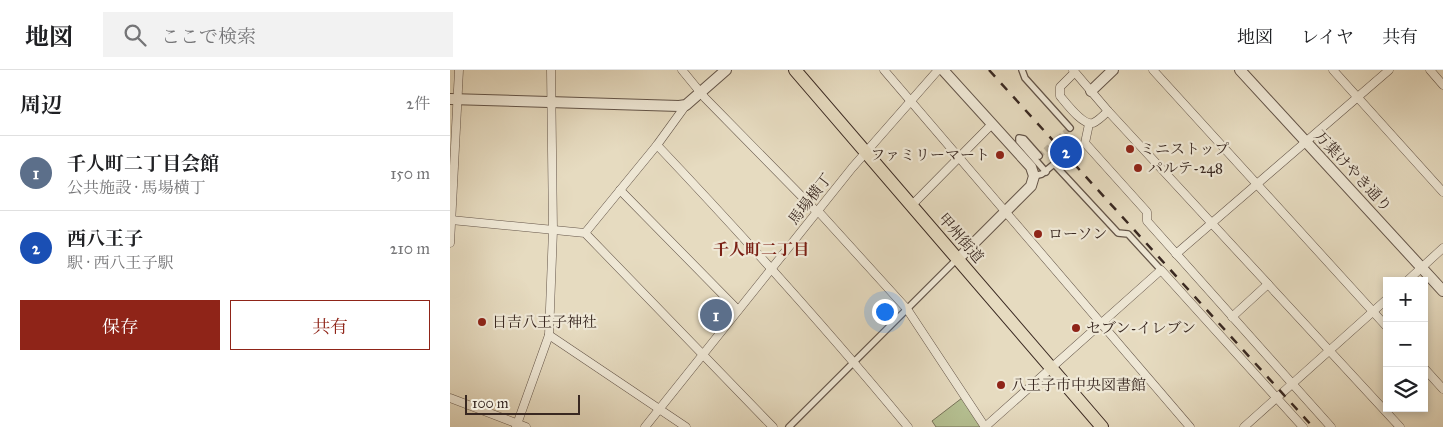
<!DOCTYPE html>
<html lang="ja">
<meta charset="utf-8">
<style>
body{margin:0;font-family:"IM FELL Great Primer","Noto Serif JP",serif;background:#f2f2f2;color:#202124}
.controls{position:absolute;right:15px;bottom:15px;display:grid;overflow:hidden;border-radius:0px;box-shadow:0 2px 8px #0003}
.controls button{width:45px;height:45px;display:grid;place-items:center;padding:0;border:0;border-bottom:1px solid #e0e0e0;background:#fff;color:#202124;font:25px sans-serif}
.scale{position:absolute;left:15px;bottom:12px;width:115px;box-sizing:border-box;padding-left:5px;border:2px solid #392821;border-top:0;font-size:14px;line-height:18px;white-space:nowrap;color:#392821;-webkit-text-stroke:4px #efe8d6;paint-order:stroke}
.you{position:absolute;left:434px;top:241px;width:18px;height:18px;margin:-12px;border:4px solid #fff;border-radius:50%;background:#1a73e8;box-shadow:0 0 0 8px #1a73e833}
.badge{display:grid;place-items:center;width:32px;height:32px;border-radius:50%;background:#8f2418;color:#fff;font-size:16px;font-weight:700}
.pin{position:absolute;translate:-50% -50%;border:2px solid #fff;box-shadow:0 1px 5px #0006}
.list{margin:0;padding:0;list-style:none}
h2{display:flex;justify-content:space-between;align-items:center;height:65px;margin:0;padding:0 20px;font-size:21px}
h2 small{font-size:16px;font-weight:400;color:#757577}
.list li{display:grid;grid-template-columns:32px 1fr auto;gap:15px;align-items:center;box-sizing:border-box;height:75px;padding:0 20px;border-top:1px solid #e0e0e0}
.list b{display:block;font-size:19px;white-space:nowrap}
.list p{margin:0;font-size:16px;white-space:nowrap;color:#757577}
.list em{font-size:16px;font-style:normal;color:#757577}
.actions{display:flex;gap:10px;padding:15px 20px}
.actions a{flex:1;padding:11px 0;border:1px solid #8f2418;border-radius:0px;text-align:center;font-size:18px;color:#8f2418}
.actions .main{background:#8f2418;color:#fff}
.icon{flex:none;width:28px;height:28px;fill:none;stroke:currentColor;stroke-width:2;stroke-linecap:round;stroke-linejoin:round}
.map{position:relative;flex:none;width:993px;height:357px;overflow:hidden}
header{display:flex;align-items:center;gap:30px;box-sizing:border-box;height:70px;padding:0 25px;background:#fff;border-bottom:1px solid #e0e0e0}
header strong{font-size:24px}
nav{display:flex;gap:28px;margin-inline-start:auto;font-size:18px}
.search{width:350px;height:45px;background:#f2f2f2;display:flex;align-items:center;gap:12px;box-sizing:border-box;padding:0 18px;border-radius:0px;color:#757577;font-size:19px}
main{display:flex}
aside{flex:1;background:#fff}
.map>svg:first-child{display:block}
</style>
<header>
<strong>地図</strong>
<div class="search"><svg class="icon" aria-label="search" viewBox="0 0 24 24"><circle cx="10" cy="10" r="6"/><path d="M15 15l6 6"/></svg>ここで検索</div>
<nav><a>地図</a><a>レイヤ</a><a>共有</a></nav>
</header>
<main>
<aside>
<h2>周辺<small>2件</small></h2>
<ul class="list">
<li><span class="badge" style="background:#5c6f8a">1</span><div><b>千人町二丁目会館</b><p>公共施設 · 馬場横丁</p></div><em>150 m</em></li>
<li><span class="badge" style="background:#1a4fb4">2</span><div><b>西八王子</b><p>駅 · 西八王子駅</p></div><em>210 m</em></li>
</ul>
<div class="actions"><a class="main">保存</a><a>共有</a></div>
</aside>
<div class="map">
<svg width="993" height="357" viewBox="0 0 993 357">
<rect width="100%" height="100%" fill="#e6dbc0"/>
<filter id="stains"><feTurbulence type="fractalNoise" baseFrequency=".004" numOctaves="4"/><feColorMatrix values="0 0 0 0 .2 0 0 0 0 .09 0 0 0 0 .02 0 0 0 .5 -.17"/></filter>
<radialGradient id="worn" r=".72"><stop offset=".6" stop-color="#630" stop-opacity="0"/><stop offset="1" stop-color="#630" stop-opacity=".3"/></radialGradient>
<polygon fill="#b5c092" stroke="#77745a" points="512,328 531,357 486,357 482,351"/>
<g fill="none" stroke-linecap="round" stroke-linejoin="round">
<polyline stroke="#c3b7a0" stroke-width="5.5" stroke-dasharray="5.5 3" stroke-linecap="butt" points="589,86 620,58"/>
<g stroke="#645549" stroke-width="8">
<g id="pedestrian">
<polyline points="572,0 575,8 620,58"/>
<polyline points="589,86 574,69 569,68 569,71 596,102"/>
<polyline points="584,106 592,104 604,94 668,163 678,164 711,200"/>
<polyline points="339,357 507,189"/>
</g>
</g>
<g stroke="#645549" stroke-width="9">
<g id="minor">
<polyline points="232,0 255,28 367,142"/>
<polyline points="434,0 740,357"/>
<polyline points="623,0 658,41 950,357"/>
<polyline points="703,0 937,257"/>
<polyline points="883,0 993,122"/>
<polyline points="980,0 993,15"/>
<path d="M624,3L610,17V26C616,33 633,56 643,53C648,51 654,45 658,41"/>
<polyline points="639,54 635,73 697,142 697,151 881,357"/>
<path d="M207,75C294,167 378,260 458,357"/>
<polyline points="170,120 288,240"/>
<polyline points="461,136 542,54"/>
<polyline points="368,141 457,239 535,357"/>
<polyline points="1,150 135,163 323,357"/>
<polyline points="135,163 207,75 236,35"/>
<polyline points="0,173 9,0"/>
<polyline points="726,184 939,0"/>
<polyline points="957,211 993,178"/>
<polyline points="782,247 818,214"/>
<polyline points="99,265 236,357"/>
<polyline points="974,298 993,319"/>
<polyline points="0,328 76,357"/>
<polyline points="66,357 99,265 103,160 101,0"/>
<polyline points="195,357 402,98 488,0"/>
<polyline points="535,357 711,200 853,357"/>
<polyline points="794,357 937,229"/>
</g>
</g>
<g stroke="#645549" stroke-width="12">
<g id="tertiary">
<polyline points="493,0 581,97 584,106 581,116 508,189"/>
<polyline points="790,0 993,221"/>
<polyline points="641,21 663,0"/>
<polyline points="0,29 229,36 236,35 276,0"/>
</g>
</g>
<g stroke="#392821" stroke-width="14">
<polyline id="trunk" points="345,0 652,357"/>
</g>
<use href="#pedestrian" stroke="#efe8d6" stroke-width="5.5"/>
<use href="#minor" stroke="#efe8d6" stroke-width="8"/>
<use href="#tertiary" stroke="#efe8d6" stroke-width="10"/>
<use href="#trunk" stroke="#e6dbc0" stroke-width="12"/>
<polyline stroke="#392821" stroke-width="2.5" stroke-dasharray="9 9" stroke-linecap="butt" points="539,0 863,357"/>
</g>
<g fill="#8f2418" stroke="#efe8d6" stroke-width="2">
<circle cx="680" cy="79" r="5"/>
<circle cx="550" cy="85" r="5"/>
<circle cx="688" cy="98" r="5"/>
<circle cx="588" cy="164" r="5"/>
<circle cx="32" cy="252" r="5"/>
<circle cx="626" cy="258" r="5"/>
<circle cx="551" cy="315" r="5"/>
</g>
<g text-anchor="middle" dominant-baseline="central" stroke-width="4.5" stroke-linejoin="round" paint-order="stroke">
<g font-size="15" fill="#392821" stroke="#efe8d6" text-anchor="start">
<text x="690" y="79">ミニストップ</text>
<text x="540" y="85" text-anchor="end">ファミリーマート</text>
<text x="698" y="98">パルテ-248</text>
<text x="598" y="164">ローソン</text>
<text x="42" y="252">日吉八王子神社</text>
<text x="636" y="258">セブン-イレブン</text>
<text x="561" y="315">八王子市中央図書館</text>
</g>
<g font-size="15" fill="#392821" stroke="#efe8d6">
<text transform="translate(903 101) rotate(47)">万葉けやき通り</text>
<text transform="translate(360 129) rotate(-52)">馬場横丁</text>
<text transform="translate(511 168) rotate(49)">甲州街道</text>
</g>
<g font-size="16" font-weight="bold" fill="#7a1f14" stroke="#efe8d6">
<text x="311" y="179">千人町二丁目</text>
</g>
</g>
<rect width="100%" height="100%" filter="url(#stains)"/>
<rect width="100%" height="100%" fill="url(#worn)"/>
</svg>
<div class="controls">
<button>+</button>
<button>−</button>
<button><svg class="icon" aria-label="layers" viewBox="0 0 24 24"><path d="M12 4l9 5-9 5-9-5zM3 14l9 5 9-5"/></svg></button>
</div>
<div class="scale">100 m</div>
<div class="you"></div>
<div class="pin badge" style="left:266px;top:245px;background:#5c6f8a">1</div>
<div class="pin badge" style="left:616px;top:82px;background:#1a4fb4">2</div>
</div>
</main>
